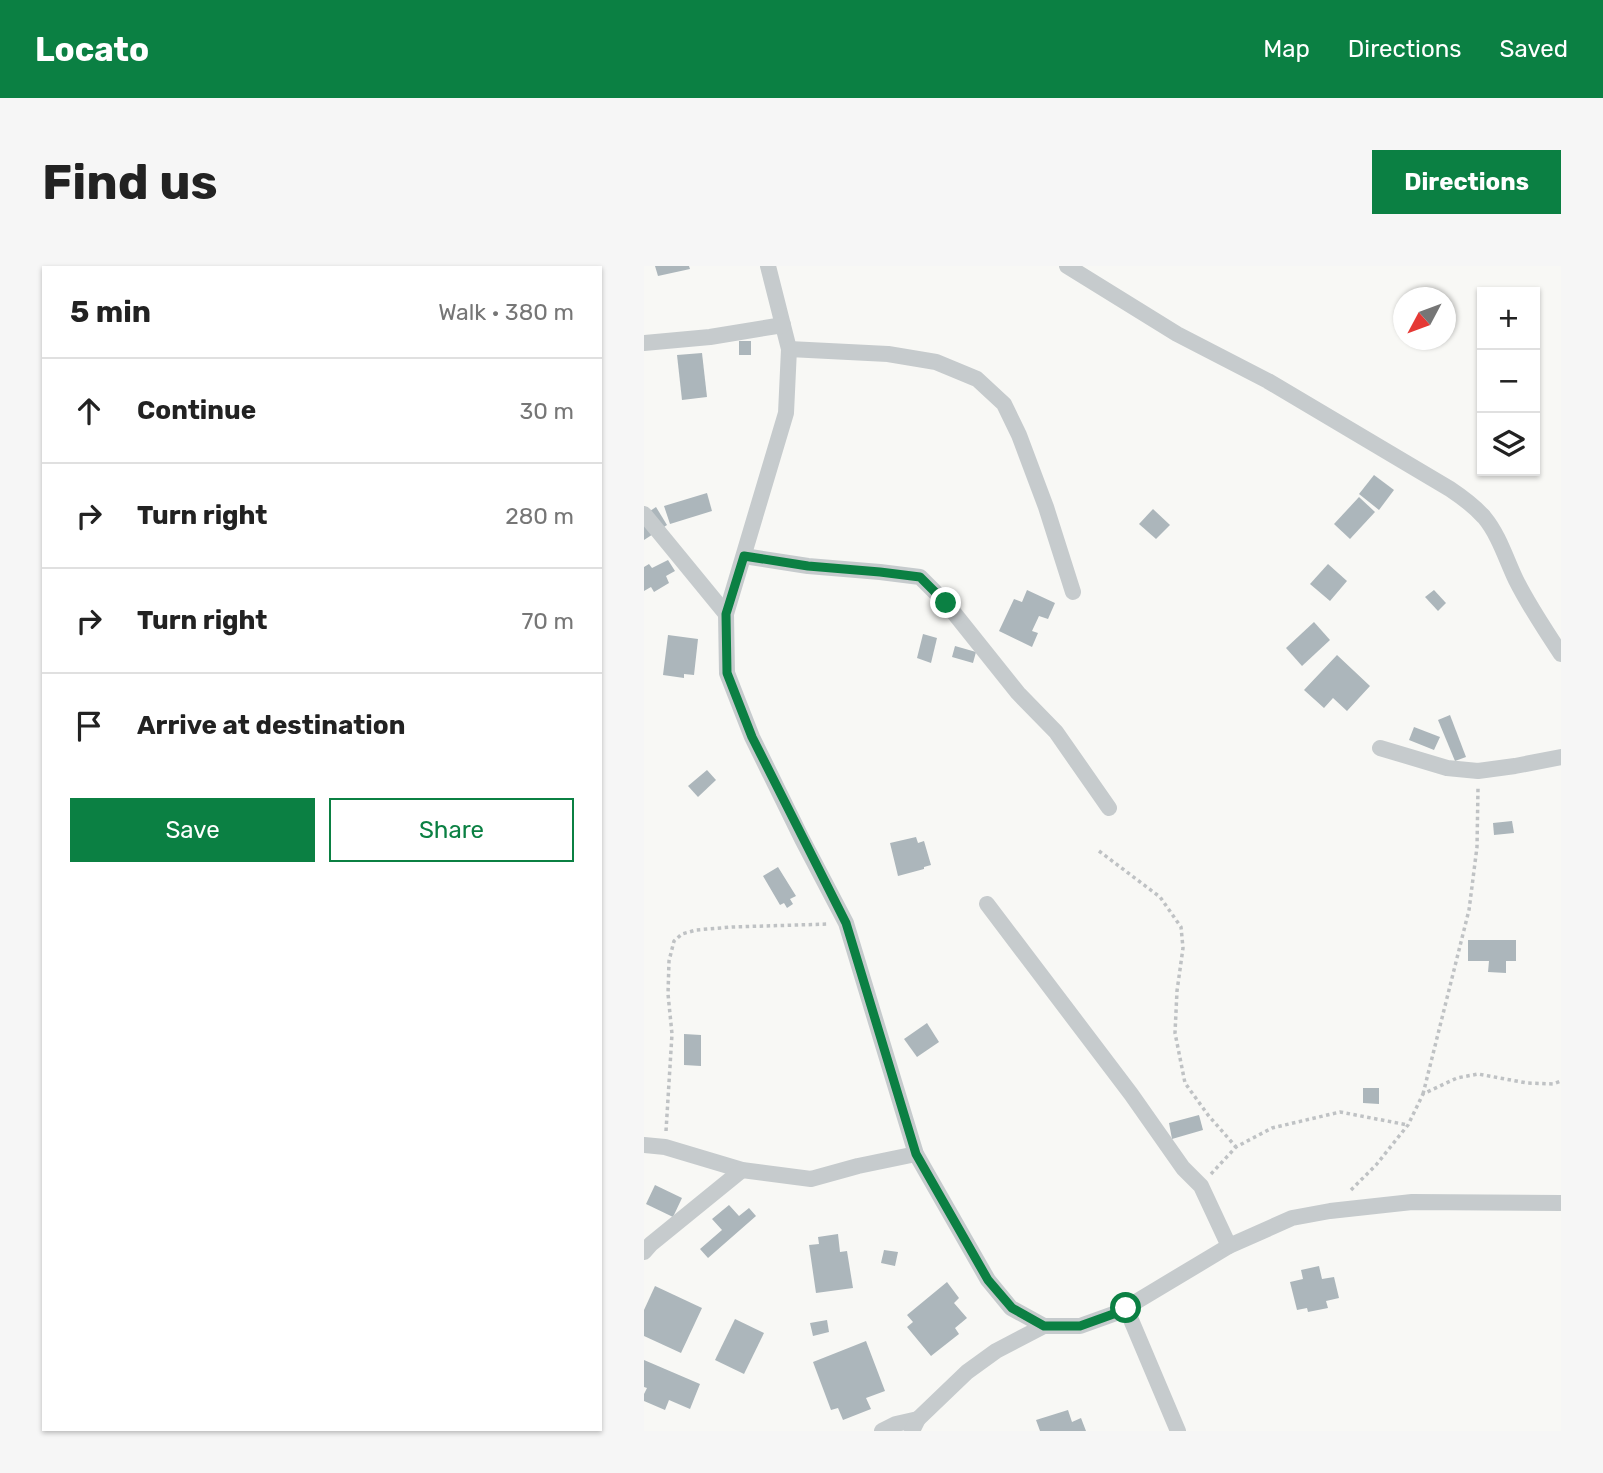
<!DOCTYPE html>
<meta charset="utf-8">
<style>
body{margin:0;font-family:Rubik,sans-serif;background:#f6f6f6;color:#222}
.controls{position:absolute;right:21px;top:21px;display:grid;overflow:hidden;border-radius:0px;box-shadow:0 2px 5px #0004}
.controls button{width:63px;height:63px;display:grid;place-items:center;padding:0;border:0;border-bottom:2px solid #e0e0e0;background:#fff;color:#222;font:35px sans-serif}
.compass{position:absolute;left:749px;top:21px;width:63px;height:63px;border-radius:50%;background:#fff;box-shadow:0 2px 5px #0004;rotate:229deg}
.stop{position:absolute;width:21px;height:21px;margin:-16px;border:5px solid #0b8043;border-radius:50%;background:#fff}
.stop.end{background:#0b8043;border-color:#fff;box-shadow:0 2px 7px #0008}
.list{margin:0;padding:0;list-style:none}
h2{display:flex;justify-content:space-between;align-items:center;height:91px;margin:0;padding:0 28px;font-size:30px}
h2 small{font-size:23px;font-weight:400;color:#767676}
.list li{display:grid;grid-template-columns:46px 1fr auto;gap:21px;align-items:center;box-sizing:border-box;height:105px;padding:0 28px;border-top:2px solid #e0e0e0}
.list b{display:block;font-size:26px;white-space:nowrap}
.list em{font-size:23px;font-style:normal;color:#767676}
.actions{display:flex;gap:14px;padding:21px 28px}
.actions a{flex:1;padding:16px 0;border:2px solid #0b8043;border-radius:0px;text-align:center;font-size:24px;color:#0b8043}
.actions .main{background:#0b8043;color:#fff}
.icon{flex:none;width:38px;height:38px;fill:none;stroke:currentColor;stroke-width:2;stroke-linecap:round;stroke-linejoin:round}
.map{position:relative;flex:none;width:917px;height:1165px;overflow:hidden;border-radius:0px}
header{display:flex;align-items:center;gap:42px;box-sizing:border-box;height:98px;padding:0 35px;background:#0b8043;color:#fff}
header strong{font-size:33px}
nav{display:flex;gap:38px;margin-inline-start:auto;font-size:24px}
.intro{display:flex;align-items:center;justify-content:space-between;box-sizing:border-box;height:168px;padding:0 42px}
h1{margin:0;font-size:49px}
.button{padding:18px 32px;border-radius:0px;background:#0b8043;color:#fff;font-size:24px;font-weight:700}
main{display:flex;gap:42px;padding:0 42px}
aside{flex:1;background:#fff;border-radius:0px;box-shadow:0 2px 5px #0004}
.map>svg:first-child{display:block}
</style>
<header>
<strong>Locato</strong>
<nav><a>Map</a><a>Directions</a><a>Saved</a></nav>
</header>
<div class="intro"><h1>Find us</h1><a class="button">Directions</a></div>
<main>
<aside>
<h2>5 min<small>Walk · 380 m</small></h2>
<ul class="list">
<li><svg class="icon" aria-label="ahead" viewBox="0 0 24 24"><path d="M12 20V5M6 11l6-6 6 6"/></svg><div><b>Continue</b></div><em>30 m</em></li>
<li><svg class="icon" aria-label="right" viewBox="0 0 24 24"><path d="M7 20v-9h11M14 6l5 5-5 5"/></svg><div><b>Turn right</b></div><em>280 m</em></li>
<li><svg class="icon" aria-label="right" viewBox="0 0 24 24"><path d="M7 20v-9h11M14 6l5 5-5 5"/></svg><div><b>Turn right</b></div><em>70 m</em></li>
<li><svg class="icon" aria-label="arrive" viewBox="0 0 24 24"><path d="M6 21V4h12l-3 4 3 4H6"/></svg><div><b>Arrive at destination</b></div></li>
</ul>
<div class="actions"><a class="main">Save</a><a>Share</a></div>
</aside>
<div class="map">
<svg width="917" height="1165" viewBox="0 0 917 1165">
<rect width="100%" height="100%" fill="#f8f8f5"/>
<g fill="#acb6bb">
<polygon points="11,0 45,0 46,3 14,10"/>
<rect x="95" y="75" width="12" height="14"/>
<polygon points="58,87 63,131 38,134 33,89"/>
<polygon points="730,209 750,224 735,244 715,228"/>
<polygon points="63,227 68,245 26,258 20,240"/>
<polygon points="715,231 731,246 706,273 690,258"/>
<polygon points="12,241 23,259 0,274 0,249"/>
<polygon points="509,243 526,259 512,273 495,258"/>
<polygon points="24,294 31,305 22,310 25,317 10,326 7,321 0,325 0,301 5,298 8,302"/>
<polygon points="684,298 703,315 686,335 666,318"/>
<polygon points="383,324 411,337 404,353 395,350 388,365 394,367 388,381 355,365 370,333 378,336"/>
<polygon points="790,324 802,337 794,345 781,331"/>
<polygon points="670,356 686,374 658,400 642,382"/>
<polygon points="279,368 293,372 287,397 273,392"/>
<polygon points="24,369 54,373 50,409 40,408 40,412 19,409"/>
<polygon points="311,380 332,386 329,397 308,391"/>
<polygon points="693,389 726,420 703,445 689,432 680,442 660,424"/>
<polygon points="806,449 822,491 811,495 794,454"/>
<polygon points="770,461 796,471 790,484 765,474"/>
<polygon points="63,504 72,514 54,531 44,520"/>
<polygon points="868,555 870,567 850,569 849,557"/>
<polygon points="272,571 274,577 280,575 287,599 280,601 280,603 254,610 246,577"/>
<polygon points="134,601 152,630 146,633 149,638 143,642 140,637 136,639 119,610"/>
<polygon points="824,674 872,674 872,695 862,695 862,707 844,706 845,695 824,695"/>
<polygon points="283,757 295,776 273,791 260,773"/>
<polygon points="40,768 57,769 57,800 40,799"/>
<polygon points="719,822 735,822 735,838 719,837"/>
<polygon points="555,849 559,864 528,873 525,857"/>
<polygon points="11,919 38,932 29,951 2,938"/>
<polygon points="85,939 95,950 105,942 112,950 64,992 56,983 78,964 68,953"/>
<polygon points="194,968 196,986 203,985 209,1022 172,1027 165,979 175,978 174,971"/>
<polygon points="240,984 254,986 251,1000 237,997"/>
<polygon points="675,1000 678,1013 690,1011 695,1032 682,1035 684,1042 664,1046 663,1042 653,1044 646,1016 659,1013 657,1004"/>
<polygon points="303,1016 315,1032 310,1037 323,1052 311,1062 315,1068 287,1090 263,1061 269,1056 263,1049"/>
<polygon points="11,1020 58,1042 37,1087 0,1070 0,1044"/>
<polygon points="91,1053 120,1067 100,1108 71,1094"/>
<polygon points="183,1054 185,1066 169,1070 166,1057"/>
<polygon points="222,1075 241,1125 222,1132 227,1143 199,1154 194,1142 187,1144 169,1096"/>
<polygon points="0,1094 56,1118 46,1143 25,1134 21,1144 0,1135 0,1128 3,1122 0,1121"/>
<polygon points="424,1144 428,1156 437,1152 442,1165 396,1165 392,1154"/>
</g>
<g fill="none" stroke-linecap="round" stroke-linejoin="round">
<g stroke="#bfc2c4" stroke-width="3.5" stroke-dasharray="3.5 3.5" stroke-linecap="butt">
<polyline points="455,585 516,631 537,661 539,682 533,725 531,767 541,817 564,849 592,881"/>
<polyline points="779,828 825,644 833,581 834,522"/>
<polyline points="22,865 28,768 24,728 25,695 30,675 38,668 52,664 88,661 185,658"/>
<polyline points="567,908 592,881 628,862 696,846 764,859"/>
<polyline points="707,924 732,899 764,859 779,828 813,812 834,808 883,817 909,818 917,815"/>
</g>
<g stroke="#c6cbcd" stroke-width="16">
<polyline points="124,0 145,83 142,147 82,348 83,407 108,471 158,573 202,657 272,888 344,1014 367,1042 400,1060 436,1060 475,1046 585,980 648,952 686,945 768,936 917,937"/>
<path d="M423,0L533,68L624,115L806,223C818,231 830,240 840,251C855,269 862,293 872,314C885,340 901,364 917,388"/>
<polyline points="0,77 66,71 139,59"/>
<polyline points="145,83 244,88 292,96 333,113 360,138 375,169 402,241 429,326"/>
<polyline points="0,248 82,348"/>
<polyline points="100,290 164,300 236,306 276,311 302,337 374,427 412,466 465,542"/>
<polyline points="736,482 803,502 834,505 871,500 917,491"/>
<polyline points="343,638 487,828 539,902 557,920 585,980"/>
<polyline points="0,879 21,881 98,904 167,913 214,900 272,888"/>
<polyline points="0,986 7,978 98,904"/>
<polyline points="482,1042 534,1165"/>
<polyline points="238,1165 252,1158 274,1153"/>
<polyline points="268,1165 274,1153 323,1106 352,1085 400,1060"/>
</g>
</g>
<g fill="none" stroke-linecap="round" stroke-linejoin="round">
<polyline stroke="#0b8043" stroke-width="9" points="302,337 276,311 236,306 164,300 100,290 82,348 83,407 108,471 202,657 272,888 344,1014 368,1042 400,1060 436,1060 475,1046 482,1042"/>
</g>
</svg>
<div class="controls">
<button>+</button>
<button>−</button>
<button><svg class="icon" aria-label="layers" viewBox="0 0 24 24"><path d="M12 4l9 5-9 5-9-5zM3 14l9 5 9-5"/></svg></button>
</div>
<svg class="compass" viewBox="-18 -18 36 36"><path d="M0-13l5 13h-10z" fill="#e53935"/><path d="M0 13l5-13h-10z" fill="#767676"/></svg>
<div class="stop" style="left:482px;top:1042px"></div>
<div class="stop end" style="left:302px;top:337px"></div>
</div>
</main>
